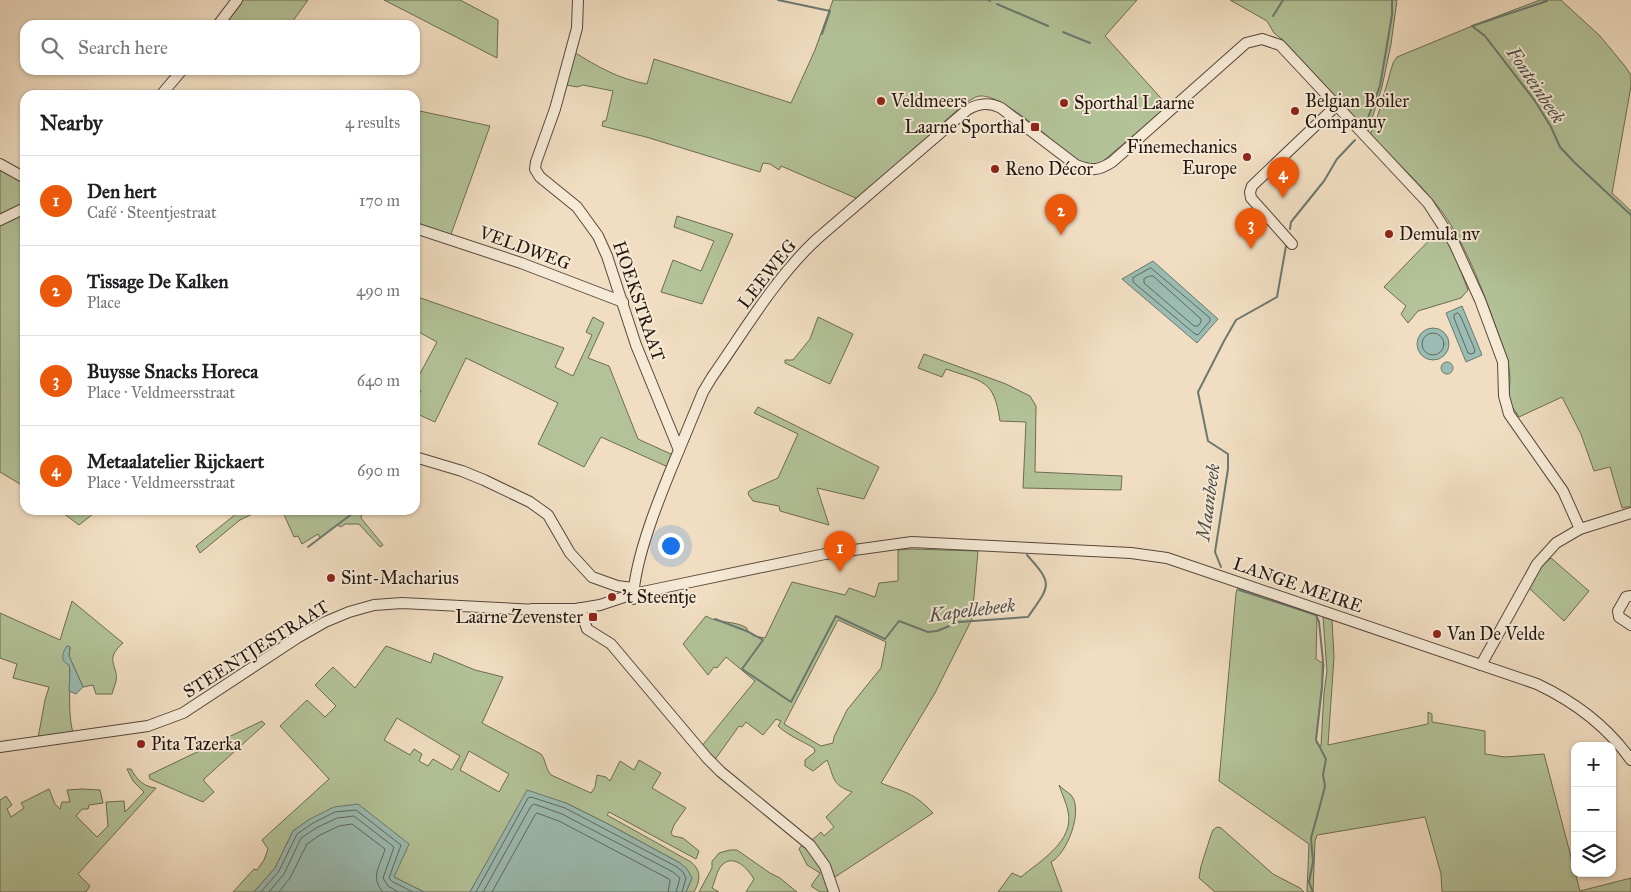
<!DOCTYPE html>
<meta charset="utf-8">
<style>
body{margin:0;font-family:"IM FELL Great Primer",serif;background:#f2f2f2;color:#202124}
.controls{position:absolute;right:15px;bottom:15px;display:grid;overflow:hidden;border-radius:10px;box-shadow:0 1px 4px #0004}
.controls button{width:45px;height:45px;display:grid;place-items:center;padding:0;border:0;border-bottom:1px solid #e0e0e0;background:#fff;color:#202124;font:25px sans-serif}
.you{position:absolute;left:670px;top:545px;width:18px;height:18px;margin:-12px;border:4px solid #fff;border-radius:50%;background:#1a73e8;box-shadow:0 0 0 8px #1a73e833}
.badge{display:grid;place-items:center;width:32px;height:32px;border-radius:50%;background:#ea580c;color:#fff;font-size:16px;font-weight:700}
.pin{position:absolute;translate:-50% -41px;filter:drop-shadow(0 1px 2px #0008)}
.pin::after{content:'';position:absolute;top:26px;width:18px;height:15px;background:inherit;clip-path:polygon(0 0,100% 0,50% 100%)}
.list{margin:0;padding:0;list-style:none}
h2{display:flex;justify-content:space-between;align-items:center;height:65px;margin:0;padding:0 20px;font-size:21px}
h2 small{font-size:16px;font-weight:400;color:#757577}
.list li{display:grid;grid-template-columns:32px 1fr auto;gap:15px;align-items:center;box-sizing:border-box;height:90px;padding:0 20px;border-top:1px solid #e0e0e0}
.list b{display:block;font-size:19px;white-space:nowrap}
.list p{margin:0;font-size:16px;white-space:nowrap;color:#757577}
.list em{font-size:16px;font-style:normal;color:#757577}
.icon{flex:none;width:28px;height:28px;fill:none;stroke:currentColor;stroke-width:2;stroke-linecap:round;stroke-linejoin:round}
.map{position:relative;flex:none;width:1631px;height:892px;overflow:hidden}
.search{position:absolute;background:#fff;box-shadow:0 1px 4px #0004;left:20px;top:20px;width:400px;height:55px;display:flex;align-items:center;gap:12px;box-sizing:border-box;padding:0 18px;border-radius:15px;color:#757577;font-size:19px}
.panel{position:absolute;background:#fff;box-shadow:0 1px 4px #0004;left:20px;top:90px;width:400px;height:425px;border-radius:15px}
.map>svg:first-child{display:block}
</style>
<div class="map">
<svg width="1631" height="892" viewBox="0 0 1631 892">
<rect width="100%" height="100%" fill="#f1dec2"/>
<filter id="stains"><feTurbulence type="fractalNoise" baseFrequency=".004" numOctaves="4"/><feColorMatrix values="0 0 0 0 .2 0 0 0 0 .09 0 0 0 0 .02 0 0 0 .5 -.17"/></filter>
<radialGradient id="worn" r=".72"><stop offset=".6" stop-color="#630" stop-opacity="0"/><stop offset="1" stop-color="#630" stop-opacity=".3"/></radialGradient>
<g fill="#b3c298" stroke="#6c6c53" fill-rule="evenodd">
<polygon points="242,0 308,0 290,25 222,25"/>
<polygon points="384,0 460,0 498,20 497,58"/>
<path d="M833,0H1137L1105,36L1168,106L1102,162C1090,166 1083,163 1072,157C1054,142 1001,93 979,96C975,97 969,101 965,103L858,199L781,166L779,170L770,164L763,163L760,172L646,137L602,126L603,121H606L613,91L583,85L577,87L566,85L574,52C598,67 619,79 647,84L654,59L791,103L815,50Z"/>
<polygon points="1230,0 1397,0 1391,44 1382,87 1368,131 1283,40 1274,33 1267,21"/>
<path d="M1540,0H1561L1600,36L1624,65L1631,75V86L1612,193L1631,211V506L1622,508L1610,467L1594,471L1581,434L1562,397L1519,417L1511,405L1509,397L1510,378L1508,360C1490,312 1472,254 1443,213C1422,185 1395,160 1370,135L1378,115L1393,63L1397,57L1477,24Z"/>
<polygon points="415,110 490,126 450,237 415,226"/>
<polygon points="0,166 25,180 25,205 0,218"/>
<polygon points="25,212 25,487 0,472 0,223"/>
<polygon points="677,216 733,234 702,304 661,292 673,260 701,271 714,241 674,227"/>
<polygon points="1440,229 1455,256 1468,290 1461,298 1418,311 1408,323 1401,314 1406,306 1384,287"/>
<polygon points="415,296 564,348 555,367 573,376 592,335 586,332 593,317 604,323 588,358 609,366 638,439 673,455 668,467 601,437 584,467 538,444 558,403 466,358 435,422 415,413 415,401 421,391 415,388 415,383 437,342 415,330"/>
<polygon points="818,317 853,334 830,384 785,363 785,360 793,360 810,339"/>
<path d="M924,354L1006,384L1030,396L1036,406L1035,472L1122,476L1121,490L1023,488L1026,422L1000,421C994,379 983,382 946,369L942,377L918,368Z"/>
<polygon points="758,407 879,467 864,499 817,488 829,525 780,511 779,506 753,501 748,494 749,491 778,478 798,434 754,413"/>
<polygon points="59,510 98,510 79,525"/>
<polygon points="241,510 261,510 240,520 200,553 196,546"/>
<polygon points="282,510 363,510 361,518 383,545 380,547 359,524 345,524 341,527 337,525 320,538 318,534 302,544 298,536 294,537"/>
<path d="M911,549L978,551L972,619L935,693L881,783C906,793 913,792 933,813L835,877L821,852L810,842L821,832L824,836L834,827L826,817L852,792C831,784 835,779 827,760L813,771L805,766V760L815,752L814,748C802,741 789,736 778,726L781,721L776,719L763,735L746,722L742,727L739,726L714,761L701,747L755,681L726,657L717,668L714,667L708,675L683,644L706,616C718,624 734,620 747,628V631L754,636L765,638L792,582L845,595L849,588L875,597L879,583L898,581V550ZM838,620L886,642L881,668L847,710L834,737L833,743L821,746L784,724Z"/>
<polygon points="1551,558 1589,591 1564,621 1529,588 1540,567"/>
<polygon points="1238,587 1317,615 1316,659 1324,664 1316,738 1317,744 1321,746 1324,693 1327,671 1323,617 1332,620 1334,657 1328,745 1428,724 1428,712 1432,714 1432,722 1485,731 1485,754 1505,757 1544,754 1580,891 1631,878 1631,892 1442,892 1441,874 1425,817 1317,835 1315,841 1313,892 1307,892 1309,844 1219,781 1236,593"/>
<path d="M72,601L123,643C103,660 119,666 116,681C115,685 113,690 112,694H96L93,685L83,687L69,656L70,647L67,646C68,655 70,665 70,674C70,694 68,714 73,733L38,738L45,700L49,687L13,678L17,664L0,658V613L60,640Z"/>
<path d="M386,646L431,663L434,653L475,670L503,677L482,723L541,754C546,760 545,768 551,775L591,793L595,787L597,775L606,777L610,781L620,761L634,770L639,760L661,773L652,788L686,808L674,825L671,833L673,836L683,838L699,851L696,859L609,812L607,815L691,862C702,871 700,881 694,892H686L692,878L680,863L610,825L566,803L497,845L470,892H424L394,877L310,819L293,831L275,868L254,892H233L254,869L257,870L264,860L268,849L262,840L329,779L280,726L307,700L325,717L336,706L315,685L333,667L355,688ZM397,718L460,756L452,770L433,759L428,766L419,761L422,754L414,749L410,755L384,740ZM469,751L509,774L499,792L460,770Z"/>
<polygon points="262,721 265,724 204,779 204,781 214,792 203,802 150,779 149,775"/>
<path d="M127,769H131C137,780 144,787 156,788L78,874L90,886L86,892H0V800L6,796L12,805L7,809L11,817L24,808L21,803L49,789L55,804L60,809L62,802H70L67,790L82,789L100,790L103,803L89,805L88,809H82L76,816L97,837L108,826L106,802L124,801L125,812L144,792L133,781Z"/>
<path d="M1059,785C1062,789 1068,792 1071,795C1084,810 1067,854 1051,862L1062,892H998L1012,873L1021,877C1040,861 1075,841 1068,811C1066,802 1062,794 1059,785Z"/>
<polygon points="1217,827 1221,828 1273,874 1300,888 1304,892 1215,892 1199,878 1201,866 1211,835 1213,830"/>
<polygon points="806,845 823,872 830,892 820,892 811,886 820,873 807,865 799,849 801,846"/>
<path d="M730,850H737L770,873L780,878L797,892H746L754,879C748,869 734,853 722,865C717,870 715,881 712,888L719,892H699L712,868V861L715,858L719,853Z"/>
</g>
<g fill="#9bbcb2" stroke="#6b7970">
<polygon points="1153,261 1218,319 1197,343 1122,279"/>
<polygon points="1462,306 1482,355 1466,362 1446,313"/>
<circle cx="1433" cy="344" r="16"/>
<circle cx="1447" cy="368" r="6"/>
<path d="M67,646L70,647L69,656L83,687L76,694L69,691L70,671L69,665C60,661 62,653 67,646Z"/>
<polygon points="527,790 566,803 610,825 680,863 687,869 692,878 686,892 470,892"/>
<polygon points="358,804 409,844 394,877 424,892 254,892 275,868 293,831 310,819 334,807"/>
</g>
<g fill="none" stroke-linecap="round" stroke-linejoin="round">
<g stroke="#606860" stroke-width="1">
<polygon points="1151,268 1210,318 1210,321 1198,335 1195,334 1133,282 1133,278"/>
<polygon points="1150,276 1153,276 1201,319 1201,322 1198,326 1194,326 1144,283 1144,279"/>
<polygon points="1458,313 1460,315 1475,350 1474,353 1471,354 1468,353 1454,318 1454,315"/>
<circle cx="1433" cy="344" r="11"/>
<polyline points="261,892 279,871 297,834 313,823 335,812 356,810 401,845 389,878 393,882 413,892"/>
<polyline points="269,892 284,874 301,838 316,828 337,818 354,816 394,847 383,878 388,886 398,892"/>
<path d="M279,892L290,878L307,844L320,835L339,826L352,824L385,849C381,865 369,877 383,892"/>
<polyline points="476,892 528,798 531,797 565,808 677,867 683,872 686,878 682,892"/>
<polyline points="483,892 531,806 534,804 562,814 673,872 680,878 676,892"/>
<polyline points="492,892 535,815 537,813 559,821 669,879 670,881 668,892"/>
</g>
<g stroke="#6b7970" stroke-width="2">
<polyline points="778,0 830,11 822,34"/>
<polyline points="988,0 990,1"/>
<polyline points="1546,0 1547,1 1472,26 1485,36 1535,101 1551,127 1560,147 1574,162 1631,215"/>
<polyline points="997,4 1048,26"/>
<polyline points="1273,16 1283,0"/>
<polyline points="1063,32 1090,43"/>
<polyline points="1366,123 1380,86 1392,15 1392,0"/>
<polyline points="1290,229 1291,222 1324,181 1337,159 1355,140"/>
<polyline points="415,465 417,464"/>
<polyline points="308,547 357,510"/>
<polyline points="1221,567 1215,552 1228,469 1228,454 1208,441 1198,392 1224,341 1236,320 1277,297 1286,246"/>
<polyline points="1239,590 1316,615 1319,622 1323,661 1322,688 1316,740 1326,759 1323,775 1325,786 1322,798 1311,838 1313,862 1309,882 1313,892"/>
<path d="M715,619L749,632L763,640L742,669L791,702L836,616L885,639L899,621L928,632L937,631L959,622L1028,617C1050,585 1054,585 1027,555"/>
</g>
<g stroke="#57473b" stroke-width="12">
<g id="minor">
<path d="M578,0L577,28L570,54L555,109L536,162L535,169L540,177L577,207L598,236L607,256L636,345L679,450C662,491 635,555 633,599"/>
<polyline points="218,25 237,0"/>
<polyline points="161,95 182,70"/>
<polyline points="0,164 25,178"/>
<polyline points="0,220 25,208"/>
<polyline points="415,228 521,263 623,302"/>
<polyline points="1292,244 1251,198 1250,192 1252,186 1337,105"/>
<path d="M679,450L703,392L712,377C745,330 775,278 817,239L967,110C979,103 989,102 1001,108L1076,165C1092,171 1098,171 1112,162L1246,43L1262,39L1280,45L1428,203L1454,243L1480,300L1503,362L1504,396L1509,414L1563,491L1580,529"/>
<polyline points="415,457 462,471 484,480 530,502 548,515 570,553 592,577 617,586 633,588"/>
<polyline points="1631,596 1626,597 1618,611 1619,617 1631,625"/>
<polyline points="580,608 587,629 611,644 707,758 721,772 810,845 825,866 834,892"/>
<path d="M532,609H576L600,605L633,594L825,554L912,542L1131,553L1167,558L1537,684C1575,702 1607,726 1631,760"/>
<polyline points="1481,665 1537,564 1556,543 1580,529 1631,513"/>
<polyline points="0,747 148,726 183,713 297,638 325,622 349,612 374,605 402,603 537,610"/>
</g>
</g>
<use href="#minor" stroke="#f6ead7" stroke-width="10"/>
</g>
<g fill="#8f2418" stroke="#f6ead7" stroke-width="2">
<circle cx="881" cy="101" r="5"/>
<circle cx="1064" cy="103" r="5"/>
<circle cx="1295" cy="111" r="5"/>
<rect x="1030" y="122" width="10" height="10" rx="2.5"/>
<circle cx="1247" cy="157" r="5"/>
<circle cx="995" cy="169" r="5"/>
<circle cx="1389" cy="234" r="5"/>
<circle cx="331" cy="578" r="5"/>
<circle cx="612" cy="597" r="5"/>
<rect x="588" y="612" width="10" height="10" rx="2.5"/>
<circle cx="1437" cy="634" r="5"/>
<circle cx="141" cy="744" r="5"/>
</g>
<g text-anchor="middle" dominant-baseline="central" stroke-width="4" stroke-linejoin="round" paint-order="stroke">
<g font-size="18" fill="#24150e" stroke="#f6ead7" text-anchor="start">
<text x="891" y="101">Veldmeers</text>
<text x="1305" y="101">Belgian Boiler<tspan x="1305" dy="21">Companuy</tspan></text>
<text x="1074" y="103">Sporthal Laarne</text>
<text x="1025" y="127" text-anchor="end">Laarne Sporthal</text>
<text x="1237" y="147" text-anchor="end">Finemechanics<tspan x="1237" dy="21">Europe</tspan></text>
<text x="1005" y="169">Reno Décor</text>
<text x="1399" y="234">Demula nv</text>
<text x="341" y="578">Sint-Macharius</text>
<text x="622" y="597">'t Steentje</text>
<text x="583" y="617" text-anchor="end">Laarne Zevenster</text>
<text x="1447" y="634">Van De Velde</text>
<text x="151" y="744">Pita Tazerka</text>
</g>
<g font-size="18" fill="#24150e" stroke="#f6ead7">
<text transform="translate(525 248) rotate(20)">VELDWEG</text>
<text transform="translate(767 274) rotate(-52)">LEEWEG</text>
<text transform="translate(639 301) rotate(71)">HOEKSTRAAT</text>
<text transform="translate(1298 585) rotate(19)">LANGE MEIRE</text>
<text transform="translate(256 649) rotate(-32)">STEENTJESTRAAT</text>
</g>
<g font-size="19" font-style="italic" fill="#4e4f47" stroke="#f6ead7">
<text transform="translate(1536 85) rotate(56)">Fonteinbeek</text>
<text transform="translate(1208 502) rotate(-82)">Maanbeek</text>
<text transform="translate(972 610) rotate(-7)">Kapellebeek</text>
</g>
</g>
<rect width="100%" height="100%" filter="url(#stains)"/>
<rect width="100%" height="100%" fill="url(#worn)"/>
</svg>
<div class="controls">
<button>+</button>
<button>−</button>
<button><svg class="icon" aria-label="layers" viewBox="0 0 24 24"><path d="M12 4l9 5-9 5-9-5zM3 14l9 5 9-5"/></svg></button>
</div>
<div class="you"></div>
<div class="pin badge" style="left:840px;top:572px">1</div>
<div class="pin badge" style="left:1061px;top:235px">2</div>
<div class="pin badge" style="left:1251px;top:249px">3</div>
<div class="pin badge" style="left:1283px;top:198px">4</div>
<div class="search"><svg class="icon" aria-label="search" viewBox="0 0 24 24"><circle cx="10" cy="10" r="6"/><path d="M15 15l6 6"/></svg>Search here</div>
<section class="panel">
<h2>Nearby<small>4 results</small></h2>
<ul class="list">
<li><span class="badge">1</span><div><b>Den hert</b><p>Café · Steentjestraat</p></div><em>170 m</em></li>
<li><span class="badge">2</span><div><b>Tissage De Kalken</b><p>Place</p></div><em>490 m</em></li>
<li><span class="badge">3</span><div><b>Buysse Snacks Horeca</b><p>Place · Veldmeersstraat</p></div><em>640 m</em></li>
<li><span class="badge">4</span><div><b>Metaalatelier Rijckaert</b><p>Place · Veldmeersstraat</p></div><em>690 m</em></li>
</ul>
</section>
</div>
